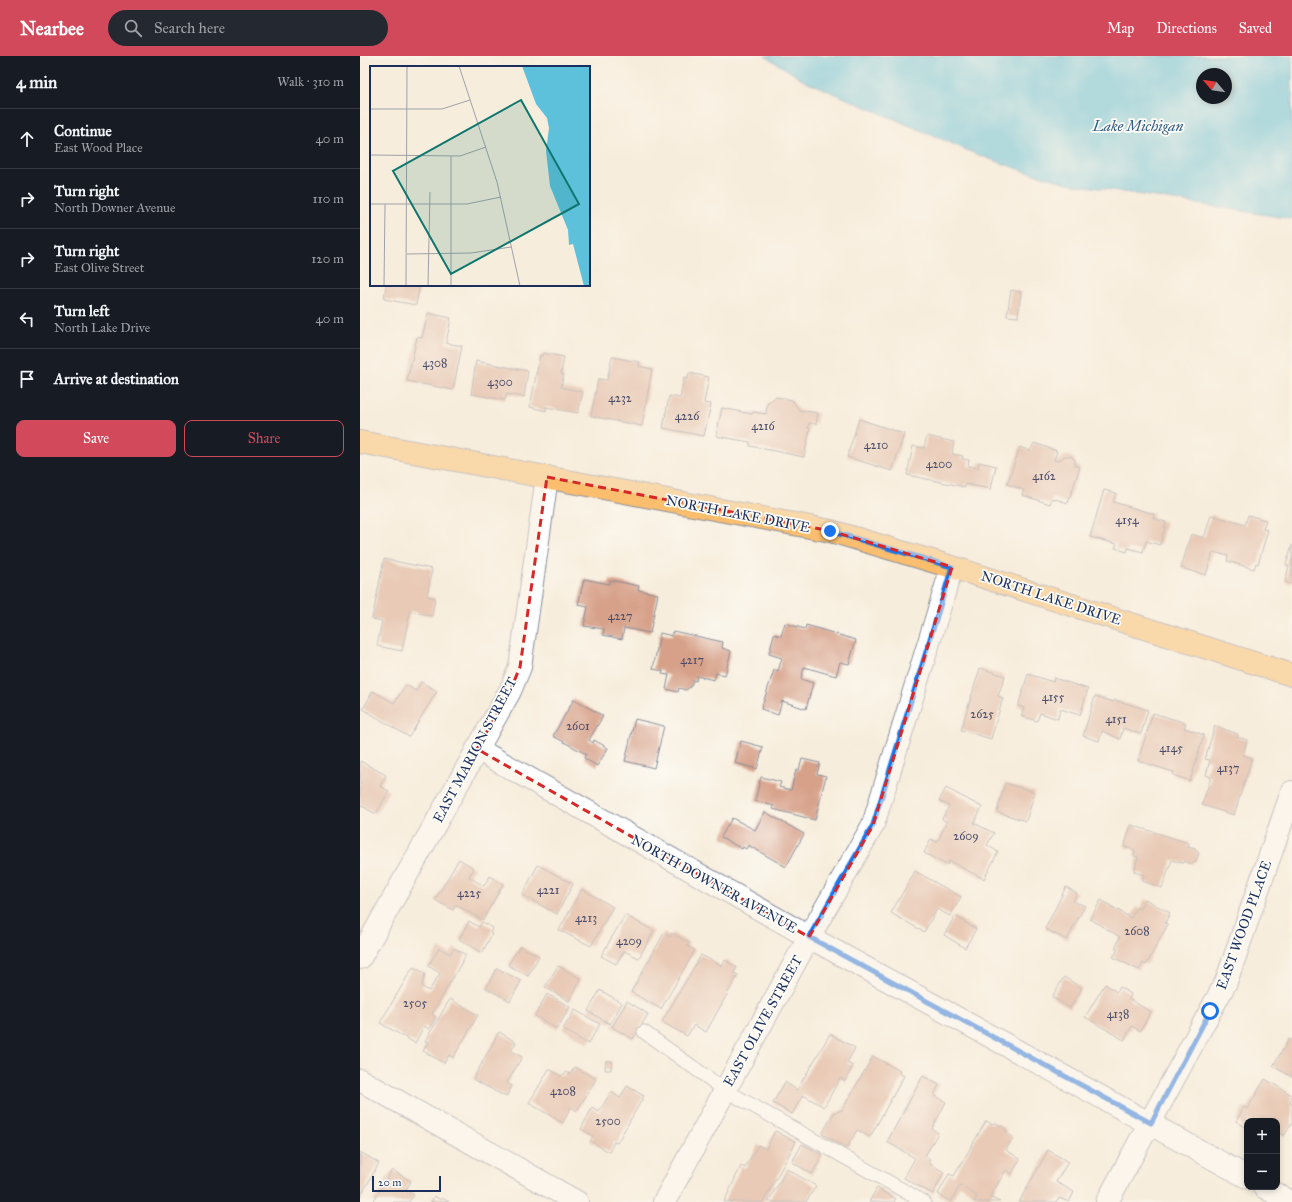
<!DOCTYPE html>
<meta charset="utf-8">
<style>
body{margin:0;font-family:"IM FELL Great Primer",serif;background:#242831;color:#f1f3f6}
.controls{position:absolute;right:12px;bottom:12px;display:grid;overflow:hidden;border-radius:8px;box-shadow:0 2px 6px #0003}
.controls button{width:36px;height:36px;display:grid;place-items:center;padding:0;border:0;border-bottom:1px solid #363941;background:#171b24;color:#f1f3f6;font:20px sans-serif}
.compass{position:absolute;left:836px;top:12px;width:36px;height:36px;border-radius:50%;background:#171b24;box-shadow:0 2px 6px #0003;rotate:299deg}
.scale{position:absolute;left:12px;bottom:10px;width:69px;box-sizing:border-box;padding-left:4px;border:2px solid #1b2f5e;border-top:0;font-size:11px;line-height:14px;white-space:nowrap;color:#1b2f5e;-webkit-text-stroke:3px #fdfcf7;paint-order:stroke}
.stop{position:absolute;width:12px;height:12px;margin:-9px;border:3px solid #1a73e8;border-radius:50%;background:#fff}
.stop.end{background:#1a73e8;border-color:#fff;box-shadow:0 1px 4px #0008}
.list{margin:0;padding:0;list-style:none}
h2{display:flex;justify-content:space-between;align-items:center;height:52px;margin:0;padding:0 16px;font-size:17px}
h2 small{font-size:13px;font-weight:400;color:#9ea1a6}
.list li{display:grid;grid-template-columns:26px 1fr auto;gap:12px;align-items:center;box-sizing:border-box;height:60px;padding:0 16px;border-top:1px solid #363941}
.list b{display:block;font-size:15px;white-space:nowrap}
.list p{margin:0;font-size:13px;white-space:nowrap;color:#9ea1a6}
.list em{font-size:13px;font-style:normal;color:#9ea1a6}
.actions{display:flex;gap:8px;padding:12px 16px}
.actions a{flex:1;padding:9px 0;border:1px solid #d1495b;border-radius:8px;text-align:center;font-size:14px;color:#d1495b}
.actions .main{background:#d1495b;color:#fff}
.icon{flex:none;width:22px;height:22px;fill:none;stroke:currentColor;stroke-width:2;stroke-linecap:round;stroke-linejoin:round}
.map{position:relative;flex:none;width:932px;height:1146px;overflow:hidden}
header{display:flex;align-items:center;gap:24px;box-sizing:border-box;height:56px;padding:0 20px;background:#d1495b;color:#fff}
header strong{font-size:19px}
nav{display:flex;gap:22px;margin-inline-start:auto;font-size:14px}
.search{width:280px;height:36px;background:#242831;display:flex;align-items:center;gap:10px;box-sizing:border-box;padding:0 14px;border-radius:22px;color:#9ea1a6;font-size:15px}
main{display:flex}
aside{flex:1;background:#171b24}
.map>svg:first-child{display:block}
</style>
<header>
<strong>Nearbee</strong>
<div class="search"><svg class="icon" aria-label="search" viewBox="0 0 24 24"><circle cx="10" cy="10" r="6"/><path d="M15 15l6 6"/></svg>Search here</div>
<nav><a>Map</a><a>Directions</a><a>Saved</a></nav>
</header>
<main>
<aside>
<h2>4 min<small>Walk · 310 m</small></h2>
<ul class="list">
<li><svg class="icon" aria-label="ahead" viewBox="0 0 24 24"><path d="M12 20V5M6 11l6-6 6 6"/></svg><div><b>Continue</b><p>East Wood Place</p></div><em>40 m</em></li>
<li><svg class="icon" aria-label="right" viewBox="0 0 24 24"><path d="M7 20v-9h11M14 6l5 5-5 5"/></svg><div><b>Turn right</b><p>North Downer Avenue</p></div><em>110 m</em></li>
<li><svg class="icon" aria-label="right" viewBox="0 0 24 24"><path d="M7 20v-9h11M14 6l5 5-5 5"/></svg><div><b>Turn right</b><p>East Olive Street</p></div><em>120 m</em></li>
<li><svg class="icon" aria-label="left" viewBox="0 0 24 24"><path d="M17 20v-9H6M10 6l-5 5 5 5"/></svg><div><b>Turn left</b><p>North Lake Drive</p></div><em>40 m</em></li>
<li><svg class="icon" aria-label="arrive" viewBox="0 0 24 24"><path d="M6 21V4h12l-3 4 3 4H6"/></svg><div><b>Arrive at destination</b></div></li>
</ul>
<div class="actions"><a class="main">Save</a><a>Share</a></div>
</aside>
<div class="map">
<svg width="932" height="1146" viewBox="0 0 932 1146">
<rect width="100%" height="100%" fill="#fdfcf7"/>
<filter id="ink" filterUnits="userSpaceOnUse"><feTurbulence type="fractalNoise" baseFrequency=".025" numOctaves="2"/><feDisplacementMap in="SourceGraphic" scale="8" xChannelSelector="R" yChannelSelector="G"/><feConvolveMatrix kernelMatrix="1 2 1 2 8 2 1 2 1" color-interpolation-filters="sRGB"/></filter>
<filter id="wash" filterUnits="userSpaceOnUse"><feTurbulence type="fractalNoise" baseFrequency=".012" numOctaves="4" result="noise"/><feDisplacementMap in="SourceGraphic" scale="16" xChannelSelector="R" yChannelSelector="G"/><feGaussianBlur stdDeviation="0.9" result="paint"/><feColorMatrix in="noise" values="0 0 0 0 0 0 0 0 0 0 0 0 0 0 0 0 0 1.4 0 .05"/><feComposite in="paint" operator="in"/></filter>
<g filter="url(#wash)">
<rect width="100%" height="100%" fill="#f7eddc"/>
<path fill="#5dc1dc" stroke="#3c789d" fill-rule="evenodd" d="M405,0H932V163L707,127L664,115L616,98L445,25ZM842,18H866V42H842Z"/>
<g id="blocks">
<g fill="#d7a189">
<polygon points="26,229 60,229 56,249 24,243"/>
<polygon points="651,234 661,236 658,261 647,260"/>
<polygon points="68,257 91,262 86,287 102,290 93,334 47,325 57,281 62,282"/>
<polygon points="183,297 204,301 201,318 204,318 201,331 223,336 218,357 186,351 186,355 170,351 180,299 182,300"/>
<polygon points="252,301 280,306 279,310 292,313 282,370 231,360 238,323 247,324"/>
<polygon points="116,305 168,315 164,341 147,338 145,344 111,338"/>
<polygon points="329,317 349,321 344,347 351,348 344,380 303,372 309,340 320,342 324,322 328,323"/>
<polygon points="416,341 432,344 439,354 458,357 456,368 449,367 448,372 450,372 444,401 390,390 390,386 356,380 362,352 392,358 393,356 406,358 407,348"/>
<polygon points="499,363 544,378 532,415 487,401"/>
<polygon points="567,380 594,386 592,398 603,400 602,403 609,404 608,410 618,412 619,406 636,410 631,433 605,428 605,431 547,419 553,390 564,392"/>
<polygon points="674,387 697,395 694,404 699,405 704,400 710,400 715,403 715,409 720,411 708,447 692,442 690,448 662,439 664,434 647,428 660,391 670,395"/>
<polygon points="744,434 756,437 753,446 794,458 793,462 806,466 800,489 786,485 783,496 768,492 767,496 755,492 757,488 730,481"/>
<polygon points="851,459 885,469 888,459 906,464 903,473 908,474 898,508 896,507 894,513 867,505 868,500 853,496 846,519 821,512 831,478 844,482"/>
<polygon points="932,489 932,528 925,526 929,510 926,509"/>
<polygon points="24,503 72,513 67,540 75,542 72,560 50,555 42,595 17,590 22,565 12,563"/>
<polygon points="224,523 249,528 250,524 279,530 278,534 298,538 290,577 264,572 262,583 243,579 244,573 224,570 228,551 218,549"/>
<polygon points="425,567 445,573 446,569 496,584 489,608 480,606 476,620 444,611 441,623 453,627 446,653 422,645 418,659 401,653 414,614 418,615 422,602 409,598 414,578 421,580"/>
<polygon points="313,575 363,586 362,592 371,595 365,619 356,617 354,624 337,620 336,625 333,624 331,630 326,634 319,632 318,636 306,633 309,619 302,618 303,615 293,613 300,577 312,580"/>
<polygon points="620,612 645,620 638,640 643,642 631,683 601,674"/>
<polygon points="668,618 693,626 694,622 728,633 720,659 700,653 698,663 680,657 677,665 661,660 664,652 658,650"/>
<polygon points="61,626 77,635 49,681 3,653 13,635 34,647 46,629 56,635"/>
<polygon points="735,640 754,646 755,644 788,654 781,678 763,672 760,683 742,675 739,685 723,680"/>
<polygon points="214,643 243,660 229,684 233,687 234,684 248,692 237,710 224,702 226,698 193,680"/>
<polygon points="793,657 826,667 824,672 844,679 830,725 813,719 814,716 778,705"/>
<polygon points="275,663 304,670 294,712 265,705"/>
<polygon points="855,670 878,678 877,681 887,684 883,699 892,702 874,759 842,749 851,721 846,719 850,704 845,703"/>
<polygon points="381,685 403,691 397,713 375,707"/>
<polygon points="442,703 460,707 457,718 466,720 455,764 413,753 414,750 395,745 401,721 421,726 419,731 431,734 436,714 439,714"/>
<polygon points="0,705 26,719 20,730 29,735 16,758 0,749"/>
<polygon points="645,727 675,736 666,765 637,756"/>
<polygon points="586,732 622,751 614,767 634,777 627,789 638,796 624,823 589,805 587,809 564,797 571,783 577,786 587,766 582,763 589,750 579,745"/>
<polygon points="405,756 444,778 426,811 388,789 386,793 383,791 382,793 361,781 372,762 395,774"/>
<polygon points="771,769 829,787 828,791 835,793 839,797 836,805 832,808 824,805 823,807 812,804 802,832 782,825 784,819 774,816 778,801 774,800 775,794 764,791"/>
<polygon points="99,803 114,812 109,821 124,830 130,820 143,828 123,864 96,849 93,854 75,844"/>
<polygon points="178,809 213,828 197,858 162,839"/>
<polygon points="555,815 601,841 590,860 577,853 564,876 531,857"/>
<polygon points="706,831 717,837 713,845 725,850 707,884 685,873"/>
<polygon points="222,833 253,851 231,890 199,874"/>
<polygon points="785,843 810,857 805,867 808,868 786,909 783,907 779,914 753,901 758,893 755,892 760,881 730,863 741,844 771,862 777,851 780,853"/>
<polygon points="265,859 294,875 279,902 264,895 256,908 241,900"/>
<polygon points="595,860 616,873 605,892 584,879"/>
<polygon points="109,865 119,871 122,866 133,872 130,877 132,878 122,897 99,883"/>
<polygon points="304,877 310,881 312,877 329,887 327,890 335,894 301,953 271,936"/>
<polygon points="160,890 179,900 168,920 148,909"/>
<polygon points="79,892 90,898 94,892 106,899 72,958 76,961 69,973 64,970 55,987 20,967 53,911 65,917 62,931 69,935 80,917 68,910"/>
<polygon points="341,899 362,910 365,904 377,911 374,917 378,919 346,976 334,969 327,980 302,966"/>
<polygon points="198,910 221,923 209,945 185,931"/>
<polygon points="137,912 161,925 150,945 126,932"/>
<polygon points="704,921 722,932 710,952 692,941"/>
<polygon points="745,928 757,936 760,931 771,938 769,943 791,956 780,975 772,970 764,984 725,961"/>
<polygon points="240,934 262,947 250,968 228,955"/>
<polygon points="187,938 210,951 197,973 175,960"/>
<polygon points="90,943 118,959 93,1002 89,999 84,1007 63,995 68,986 65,985"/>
<polygon points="267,945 288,958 273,983 252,971"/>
<polygon points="215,954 240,968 228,988 203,973"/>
<polygon points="139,976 156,986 151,995 162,1001 147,1027 152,1030 146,1041 113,1023"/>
<polygon points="470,978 495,992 487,1007 493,1010 485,1025 480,1022 464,1051 443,1039 432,1058 413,1047 425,1026 437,1034"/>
<polygon points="929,983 932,985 932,1021 913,1010"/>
<polygon points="513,1000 540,1015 539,1017 544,1020 510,1081 497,1074 487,1092 462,1078 474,1057 482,1054"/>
<polygon points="246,1005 252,1005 251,1014 245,1014"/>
<polygon points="215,1011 236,1023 217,1055 211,1051 203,1067 169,1047 189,1013 201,1020 207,1016 210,1018"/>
<polygon points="563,1020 579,1029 574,1039 586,1046 572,1073 578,1077 565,1100 569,1102 570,1108 584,1116 573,1138 544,1122 555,1102 527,1086"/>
<polygon points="905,1023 932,1039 930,1047 932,1048 932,1067 924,1080 917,1076 917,1065 887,1065 887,1072 876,1065 884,1051 887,1053"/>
<polygon points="267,1030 284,1040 257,1087 254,1086 249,1096 230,1085 233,1080 221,1073 232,1052 239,1056 251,1036 260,1042"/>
<polygon points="626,1065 632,1068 636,1067 646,1073 646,1077 653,1081 646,1094 660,1103 652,1118 646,1114 630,1141 640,1146 614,1146 617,1140 600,1129 591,1146 578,1138 589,1118 594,1120"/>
<polygon points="415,1075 436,1086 403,1146 364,1146 381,1110 385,1112 398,1089 406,1093"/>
<polygon points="442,1088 463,1099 452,1118 432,1106"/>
<polygon points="688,1094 708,1106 696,1126 714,1136 709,1146 699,1142 696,1146 659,1146"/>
<polygon points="0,1096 19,1107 0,1141"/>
<polygon points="427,1113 456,1130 446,1146 408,1146"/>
<polygon points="32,1114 51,1125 46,1134 54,1139 49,1146 13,1146"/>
<polygon points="517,1132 536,1143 534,1146 509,1146"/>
<polygon points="74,1140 81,1144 82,1142 89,1146 71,1146"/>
</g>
</g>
</g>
<g filter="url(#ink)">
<use href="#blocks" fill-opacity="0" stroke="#898e9d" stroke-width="1"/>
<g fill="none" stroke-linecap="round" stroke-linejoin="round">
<g stroke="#898e9d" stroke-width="15">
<polyline id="service" points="284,976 365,1034 564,1146"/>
</g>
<g stroke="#898e9d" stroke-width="24">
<g id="minor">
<polyline points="117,693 449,881 887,1121"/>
<polyline points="0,902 150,635 160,611 187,421"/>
<polyline points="0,1024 217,1146"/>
<polyline points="904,1131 931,1146"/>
<polyline points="304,1146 449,881 513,769 592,511"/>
<polyline points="747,1146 866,926 932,736"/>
</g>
</g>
<g stroke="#898e9d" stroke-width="24">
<polyline id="primary" points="0,386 471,475 592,511 932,619"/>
</g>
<use href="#service" stroke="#fff" stroke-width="13"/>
<use href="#minor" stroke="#fff" stroke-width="22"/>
<use href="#primary" stroke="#fbbe6e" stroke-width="22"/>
</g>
</g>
<g fill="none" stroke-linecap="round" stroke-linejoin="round" filter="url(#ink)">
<polyline stroke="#1a73e8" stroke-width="5" points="470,475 592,511 513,769 449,881 791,1067 850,955"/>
</g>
<path d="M0 0H932V1146H0ZM187,421L471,475L592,511L513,769L449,881L117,693L150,635L160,611Z" fill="#f7eddc" fill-opacity=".55" fill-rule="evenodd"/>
<path fill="none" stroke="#d62828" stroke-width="3" stroke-dasharray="8 5" stroke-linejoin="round" d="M187,421L471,475L592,511L513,769L449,881L117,693L150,635L160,611Z"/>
<g text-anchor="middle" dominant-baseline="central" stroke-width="3.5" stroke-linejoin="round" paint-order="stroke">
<g font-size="12" fill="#4a4c69">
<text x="75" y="307">4308</text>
<text x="140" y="326">4300</text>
<text x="260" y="342">4232</text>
<text x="327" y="360">4226</text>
<text x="403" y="370">4216</text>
<text x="516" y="389">4210</text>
<text x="579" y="408">4200</text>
<text x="684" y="420">4162</text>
<text x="767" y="464">4154</text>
<text x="260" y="560">4227</text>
<text x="332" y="604">4217</text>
<text x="693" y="641">4155</text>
<text x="622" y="658">2625</text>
<text x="756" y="663">4151</text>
<text x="218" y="670">2601</text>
<text x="811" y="692">4145</text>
<text x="868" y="712">4137</text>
<text x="606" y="780">2609</text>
<text x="188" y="834">4221</text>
<text x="109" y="837">4225</text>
<text x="226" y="862">4213</text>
<text x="777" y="875">2608</text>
<text x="269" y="885">4209</text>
<text x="55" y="947">2505</text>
<text x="758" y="958">4138</text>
<text x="203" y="1035">4208</text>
<text x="248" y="1065">2500</text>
</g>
<g font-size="14" fill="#1b2f5e" stroke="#fdfcf7">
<text transform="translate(378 458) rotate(11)">NORTH LAKE DRIVE</text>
<text transform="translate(691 542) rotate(18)">NORTH LAKE DRIVE</text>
<text transform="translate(115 694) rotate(-62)">EAST MARION STREET</text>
<text transform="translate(354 828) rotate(29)">NORTH DOWNER AVENUE</text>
<text transform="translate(884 869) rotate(-70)">EAST WOOD PLACE</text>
<text transform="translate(403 965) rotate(-61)">EAST OLIVE STREET</text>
</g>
<g font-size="15" font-style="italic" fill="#2f5b84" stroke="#fdfcf7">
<text x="778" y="70">Lake Michigan</text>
</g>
</g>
<g transform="translate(10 10)">
<rect width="220" height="220" fill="#f7eddc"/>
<path d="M152,0H220V220H214L203,178L199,179L198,164L180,120L176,85L179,62L177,52L166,38Z" fill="#5dc1dc"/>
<path fill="none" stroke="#9fa1aa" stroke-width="1" d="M89,0L127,116L150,220M0,43H72L100,34M0,89L90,90L116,81M0,138H97L131,131M37,188L101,187L141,181M14,220L15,138M36,220L37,0M58,220L60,126M81,220V90"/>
<path fill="#0f766e" fill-opacity="0.15" stroke="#0f766e" stroke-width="2" d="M151,34L209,138L81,208L23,105Z"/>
<rect width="220" height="220" fill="none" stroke="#1b2f5e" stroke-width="2"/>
</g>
</svg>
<div class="controls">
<button>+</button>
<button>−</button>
</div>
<svg class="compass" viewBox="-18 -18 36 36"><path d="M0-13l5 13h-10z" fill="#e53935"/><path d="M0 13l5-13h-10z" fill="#9ea1a6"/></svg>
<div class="scale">20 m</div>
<div class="stop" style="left:850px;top:955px"></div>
<div class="stop end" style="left:470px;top:475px"></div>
</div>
</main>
